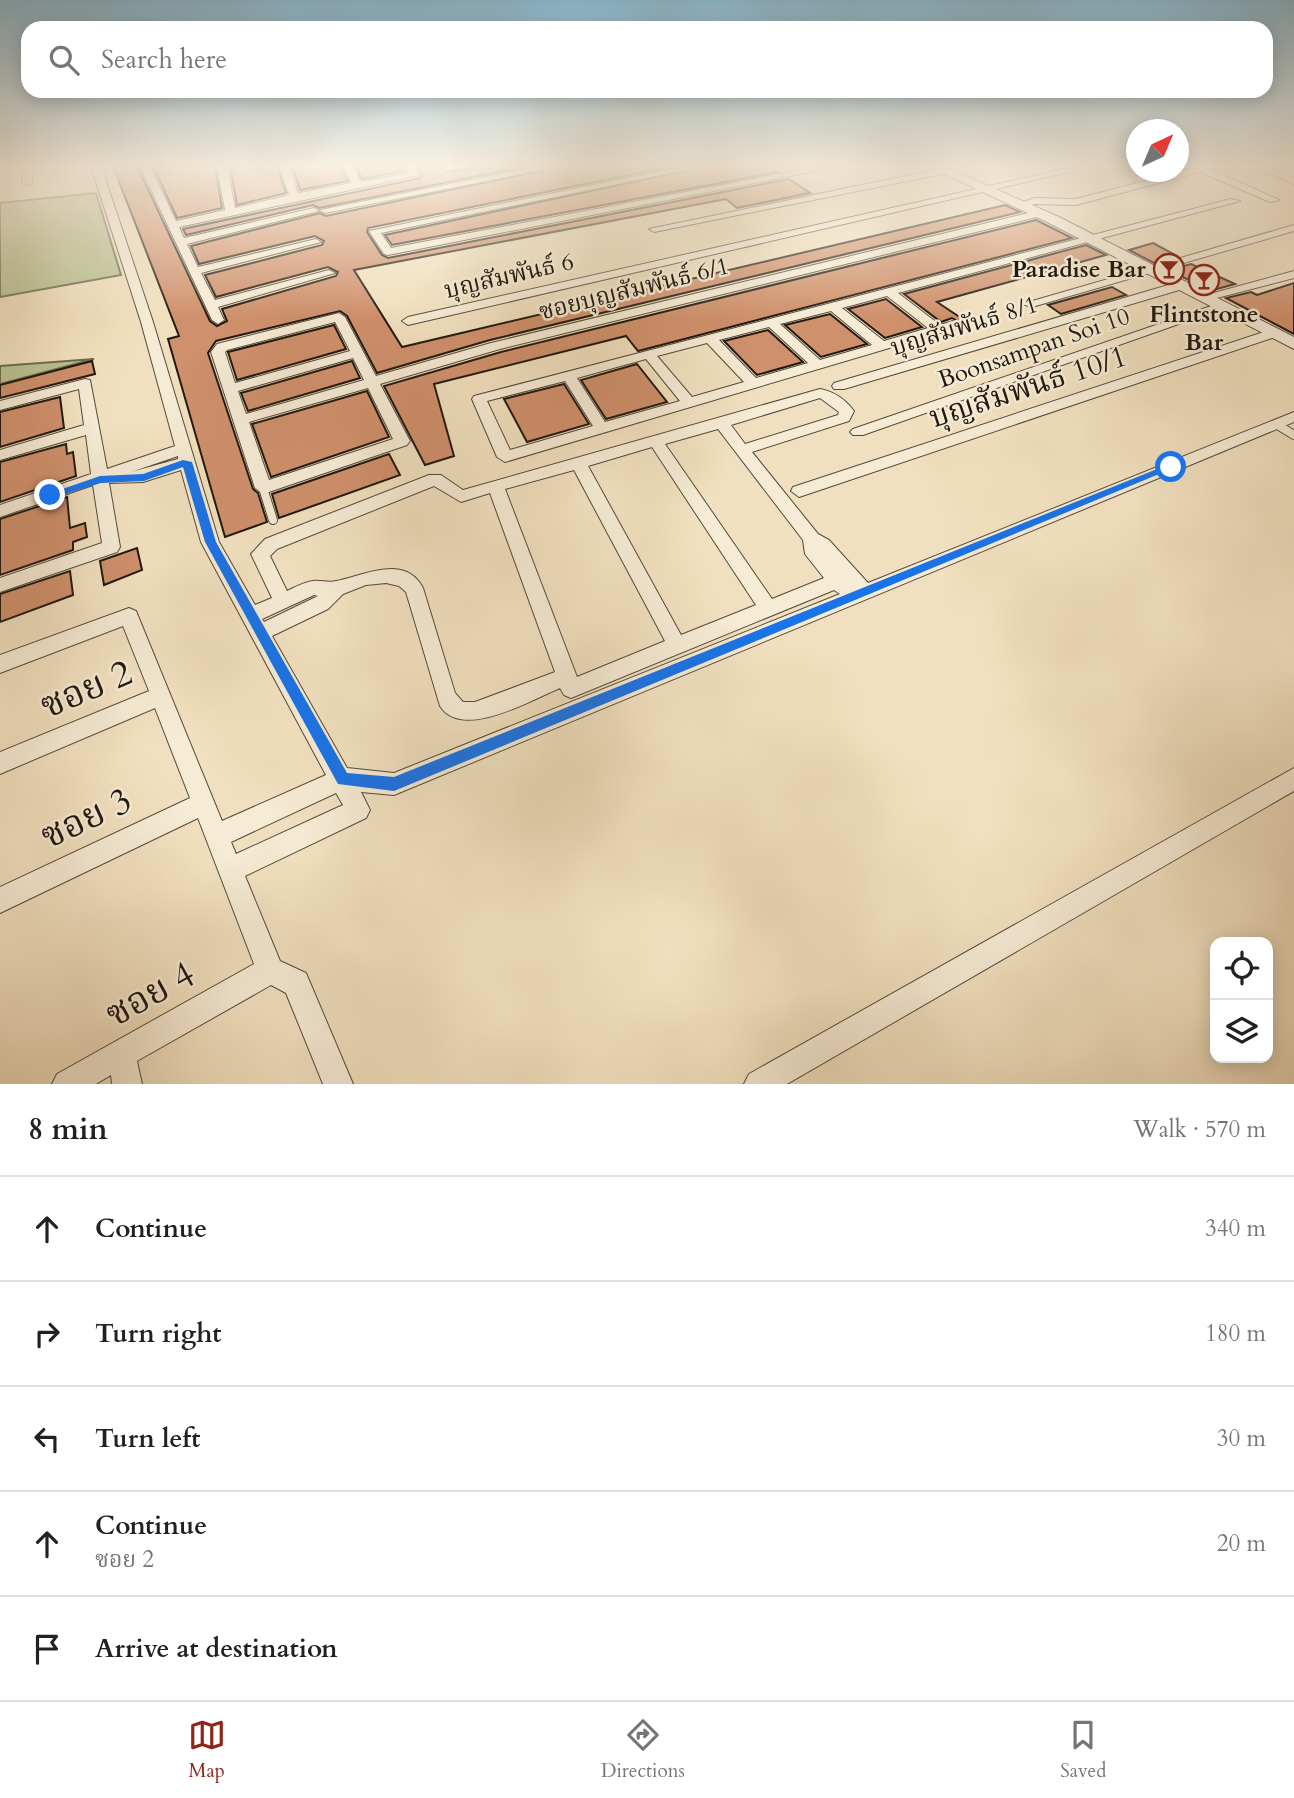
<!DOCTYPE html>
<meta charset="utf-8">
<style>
body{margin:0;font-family:Cardo,"Noto Serif Thai",serif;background:#f2f2f2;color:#202124}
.controls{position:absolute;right:21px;bottom:21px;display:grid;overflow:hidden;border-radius:14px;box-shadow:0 4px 18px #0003}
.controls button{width:63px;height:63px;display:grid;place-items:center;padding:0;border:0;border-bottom:2px solid #e0e0e0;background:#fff;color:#202124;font:35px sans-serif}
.compass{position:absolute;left:1126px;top:119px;width:63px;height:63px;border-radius:50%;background:#fff;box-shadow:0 4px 18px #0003;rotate:44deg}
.stop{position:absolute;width:21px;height:21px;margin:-16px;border:5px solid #1a73e8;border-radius:50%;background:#fff}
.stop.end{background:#1a73e8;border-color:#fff;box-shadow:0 2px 7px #0008}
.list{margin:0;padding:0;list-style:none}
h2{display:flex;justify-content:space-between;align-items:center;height:91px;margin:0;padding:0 28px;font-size:30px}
h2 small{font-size:23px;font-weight:400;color:#757577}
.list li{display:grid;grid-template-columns:46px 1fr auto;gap:21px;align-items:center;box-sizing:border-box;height:105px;padding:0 28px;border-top:2px solid #e0e0e0}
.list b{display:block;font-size:26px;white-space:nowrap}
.list p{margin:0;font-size:23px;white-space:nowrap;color:#757577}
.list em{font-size:23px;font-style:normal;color:#757577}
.icon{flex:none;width:38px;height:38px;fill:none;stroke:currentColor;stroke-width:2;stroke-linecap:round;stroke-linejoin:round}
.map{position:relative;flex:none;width:1294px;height:1084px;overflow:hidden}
.search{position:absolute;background:#fff;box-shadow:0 4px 18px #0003;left:21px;right:21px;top:21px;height:77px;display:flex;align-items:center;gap:18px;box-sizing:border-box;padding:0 24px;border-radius:21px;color:#757577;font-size:26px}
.sheet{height:616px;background:#fff}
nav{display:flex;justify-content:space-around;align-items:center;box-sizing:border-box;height:98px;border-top:2px solid #e0e0e0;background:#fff;font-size:19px;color:#757577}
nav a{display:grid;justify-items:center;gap:4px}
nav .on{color:#8f2418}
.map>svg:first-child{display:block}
</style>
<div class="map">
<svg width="1294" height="1084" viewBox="0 0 1294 1084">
<rect width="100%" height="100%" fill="#f1e0bf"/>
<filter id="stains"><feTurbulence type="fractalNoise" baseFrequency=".00286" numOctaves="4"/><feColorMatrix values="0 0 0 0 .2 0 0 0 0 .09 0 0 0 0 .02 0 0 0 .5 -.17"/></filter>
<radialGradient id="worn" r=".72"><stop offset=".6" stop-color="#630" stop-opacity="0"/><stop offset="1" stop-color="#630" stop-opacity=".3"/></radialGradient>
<g fill="#bac292" stroke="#6d6d50" stroke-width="2">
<polygon points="96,193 121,275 0,297 0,203"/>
<polygon points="94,359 0,384 0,366"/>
</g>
<g fill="#cf906c" stroke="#20180e" stroke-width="2">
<polygon points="113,166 137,166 210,321 217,326 227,321 222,309 336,276 338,272 328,267 216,297 205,275 322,245 324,241 315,236 199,264 191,246 320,213 326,216 564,166 674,166 368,228 367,232 382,255 388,258 789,179 810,193 737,208 726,199 354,270 402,347 1005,205 1020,212 490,340 377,373 347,316 340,311 216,341 208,353 253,489 258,493 267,522 225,537 168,339 179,336"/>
<polygon points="153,166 215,166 222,208 177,218"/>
<polygon points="230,166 277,166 286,193 237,205"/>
<polygon points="292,166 340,166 348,181 300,190"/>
<polygon points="356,166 401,166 404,171 362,179"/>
<polygon points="417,166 442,166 447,172 482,166 529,166 319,208 313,205 186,235 183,229 421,178 422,174"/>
<polygon points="707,166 769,166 778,172 392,245 385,235"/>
<polygon points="1036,220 1072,238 638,351 626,336 434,384 454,456 425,465 384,386 501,352"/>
<polygon points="1153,243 1177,256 1154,263 1129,250"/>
<polygon points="1086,245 1106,255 937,302 964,320 959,322 952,318 941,322 904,294"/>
<polygon points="1191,264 1211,273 1235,284 1210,291 1169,270"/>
<polygon points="1294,283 1294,334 1226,298 1251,292 1257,295"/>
<polygon points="1112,287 1126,295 1061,314 1048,305"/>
<polygon points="886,299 922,327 885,338 848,309"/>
<polygon points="830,314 867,344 821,357 785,325"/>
<polygon points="334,325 346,349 237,380 228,352"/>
<polygon points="768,330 803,362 757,375 724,341"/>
<polygon points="92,361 95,374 0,398 0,385"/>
<polygon points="352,361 360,378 248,411 241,393"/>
<polygon points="637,364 667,402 606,419 581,380"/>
<polygon points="564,384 589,424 527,442 504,399"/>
<polygon points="367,391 389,437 271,477 252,424"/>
<polygon points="60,397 64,428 0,447 0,412"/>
<polygon points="66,444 67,454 73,452 76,476 0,502 0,462"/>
<polygon points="389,454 400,475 279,518 272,494"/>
<polygon points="67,497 70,528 85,523 87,537 73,542 73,550 0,575 0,519"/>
<polygon points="137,548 142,570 104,585 100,561"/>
<polygon points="70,571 73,595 0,622 0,594"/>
</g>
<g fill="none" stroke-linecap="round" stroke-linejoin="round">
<g stroke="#544a3a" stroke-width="10">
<g id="service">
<polyline points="1276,424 1294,435"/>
<polyline points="263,488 273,520"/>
</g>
</g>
<g stroke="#544a3a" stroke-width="2">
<g id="minor">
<polygon points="24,166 34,166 32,183 27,186 22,183"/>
<path d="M91,166H101L153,322L219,542L255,605L272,598L251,554L265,539L429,475H441L463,490L820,389C835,392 845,399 854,411L849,421L752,452L818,534L829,540L868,583L1294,412V422L394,795L361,792L370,810L366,818L245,876L280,961L306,973L353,1084H323L286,993L271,985L137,1061L142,1084H112L111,1075L96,1084H52L57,1074L254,964L198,818L0,913V887L190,798L155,708L0,774V752L149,691L123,626L0,673V655L129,608L136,611L222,821L326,775L201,542L181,470L143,482L109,483L120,547L117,552L0,592V578L102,543L93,485L0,517V505L91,474L86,435L0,460V450L84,425L79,389L0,410V401L85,379L90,380L107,469L175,446L141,322ZM820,398L839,412L838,415L745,444L731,425ZM718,429L803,540L805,554L824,578L772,599L665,444ZM652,447L756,605L681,635L588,466ZM178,456V459L131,472ZM574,470L665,641L577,677L505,489ZM434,486L461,502L490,493L555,672L475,702H463L455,693L423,588C405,553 363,576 336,581C329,583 321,580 313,581C305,582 295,587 287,591L270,556L277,549ZM386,583L399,586L406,592L440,706C462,741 531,700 560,688L564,695L571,698L834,590L840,594L394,773L347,768L272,636L328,609L343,594L366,585ZM314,595L318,596L264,622L262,619ZM336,793L343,805L236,854L231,842Z"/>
<polygon points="140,166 150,166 176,221 225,210 217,166 227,166 235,208 289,195 279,166 289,166 298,193 352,183 343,166 353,166 361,182 409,173 404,166 414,166 420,175 179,227 184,238 314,208 319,211 187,244 198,267 316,239 321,242 201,273 215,300 329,270 335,273 218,307 224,320 218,324 212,320"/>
<polygon points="542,166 561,166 325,213 320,210"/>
<polygon points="686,166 704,166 381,233 391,248 822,166 841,166 388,255 384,254 369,231"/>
<polygon points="1078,166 1095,166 408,325 402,321 408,317"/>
<polygon points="1202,166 1217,166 1210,169 1279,200 1270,202 1200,172 1076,205 1035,204 1022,207 1017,204 1035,198 1076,199"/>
<polygon points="1253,166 1266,166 1294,178 1294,184"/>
<polygon points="944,168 949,171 947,173 654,232 649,229"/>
<path d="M1231,199L1240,201L898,293L940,325L953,321L959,325L957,328L505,462L497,457L472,399L474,396ZM887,296L928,328L884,341L842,308ZM831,311L872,345L820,360L780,324ZM769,327L808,363L756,378L719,340ZM707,343L744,382L692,397L657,356ZM646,359L680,401L605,422L577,378ZM565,381L593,426L510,450L487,401Z"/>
<path d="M1041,210L1046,213L1045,215L500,349L380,384L410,441L407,445L263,494L255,488L211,352L217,344L339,313L345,317L376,376L491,343ZM335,322L350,351L235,383L225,352L227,350ZM353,358L364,380L246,414L238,391ZM368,388L393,439L269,480L249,422Z"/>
<polygon points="1294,225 1294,231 1032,307 1022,304"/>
<polygon points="1294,271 1294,278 1205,301 1199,297"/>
<polygon points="1182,281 1188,285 1186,288 844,389 834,389 832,386 834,383"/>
<polygon points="1220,303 1230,306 863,435 853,435 850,432 853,429"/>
<polygon points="1273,329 1278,330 1278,336 805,495 799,497 791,491 793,487"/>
<polygon points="1294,768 1294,791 787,1084 744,1084 749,1074"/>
</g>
</g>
<g stroke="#544a3a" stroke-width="2">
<polygon id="tertiary" points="927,166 943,166 1059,217 1294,337 1294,349 1049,223"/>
</g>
<use href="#service" stroke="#f6ebd5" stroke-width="8"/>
<use href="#minor" fill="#f6ebd5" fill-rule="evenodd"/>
<use href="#tertiary" fill="#f6ebd5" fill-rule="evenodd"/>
</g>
<linearGradient id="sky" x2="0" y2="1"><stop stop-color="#89b8d0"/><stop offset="0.52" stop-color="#f9f1e2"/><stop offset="1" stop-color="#f9f1e2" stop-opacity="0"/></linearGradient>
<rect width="1294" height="318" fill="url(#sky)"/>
<polygon fill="#1a73e8" points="183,460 192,462 216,542 347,773 394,777 1167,465 1176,467 394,791 338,784 205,542 183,467 144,481 101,483 50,499 45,495 100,476 143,474"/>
<defs>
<g id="bar-ring" transform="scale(1.575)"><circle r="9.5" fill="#f6ebd5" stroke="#8f2418" stroke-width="1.5"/><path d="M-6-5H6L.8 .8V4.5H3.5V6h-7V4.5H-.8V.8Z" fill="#8f2418"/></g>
</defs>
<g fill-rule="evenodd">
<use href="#bar-ring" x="1169" y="269"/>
<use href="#bar-ring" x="1204" y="280"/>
</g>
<g text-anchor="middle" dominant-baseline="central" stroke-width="5" stroke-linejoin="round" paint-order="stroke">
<g font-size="24" font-weight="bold" fill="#20180e" stroke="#f6ebd5" text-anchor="end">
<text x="1146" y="269">Paradise Bar</text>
<text x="1204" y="314" text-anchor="middle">Flintstone<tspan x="1204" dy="28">Bar</tspan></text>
</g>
<g font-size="24" fill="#20180e" stroke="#f6ebd5">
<text transform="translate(509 276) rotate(-13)">บุญสัมพันธ์ 6</text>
<text transform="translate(634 289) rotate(-14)">ซอยบุญสัมพันธ์ 6/1</text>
<text transform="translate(964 326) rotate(-17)">บุญสัมพันธ์ 8/1</text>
<text transform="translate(1034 348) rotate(-19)">Boonsampan Soi 10</text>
</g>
<g font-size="30" fill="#20180e" stroke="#f6ebd5">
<text transform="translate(1028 387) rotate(-18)">บุญสัมพันธ์ 10/1</text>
</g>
<g font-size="37" fill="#20180e" stroke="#f6ebd5">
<text transform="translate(86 689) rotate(-23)">ซอย 2</text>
<text transform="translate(86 818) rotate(-25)">ซอย 3</text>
<text transform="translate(150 994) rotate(-29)">ซอย 4</text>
</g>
</g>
<rect width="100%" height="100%" filter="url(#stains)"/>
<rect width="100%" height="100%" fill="url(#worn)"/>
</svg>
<div class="controls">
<button><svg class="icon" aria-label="locate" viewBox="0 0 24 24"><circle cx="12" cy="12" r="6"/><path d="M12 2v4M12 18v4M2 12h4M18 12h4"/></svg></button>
<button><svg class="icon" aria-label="layers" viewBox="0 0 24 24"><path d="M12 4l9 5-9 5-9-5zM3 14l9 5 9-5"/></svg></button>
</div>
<svg class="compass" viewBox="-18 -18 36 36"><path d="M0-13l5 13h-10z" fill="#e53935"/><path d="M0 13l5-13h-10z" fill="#757577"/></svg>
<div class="stop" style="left:1171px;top:467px"></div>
<div class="stop end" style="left:50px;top:495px"></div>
<div class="search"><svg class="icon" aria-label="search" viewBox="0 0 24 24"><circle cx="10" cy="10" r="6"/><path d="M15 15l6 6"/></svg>Search here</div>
</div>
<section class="sheet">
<h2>8 min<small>Walk · 570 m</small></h2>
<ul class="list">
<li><svg class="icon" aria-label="ahead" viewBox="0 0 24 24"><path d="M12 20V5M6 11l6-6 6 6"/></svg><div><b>Continue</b></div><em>340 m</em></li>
<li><svg class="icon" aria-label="right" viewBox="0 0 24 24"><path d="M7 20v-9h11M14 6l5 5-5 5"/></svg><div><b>Turn right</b></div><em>180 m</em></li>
<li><svg class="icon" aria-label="left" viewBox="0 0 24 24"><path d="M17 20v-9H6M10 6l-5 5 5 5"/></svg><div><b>Turn left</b></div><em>30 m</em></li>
<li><svg class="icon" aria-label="ahead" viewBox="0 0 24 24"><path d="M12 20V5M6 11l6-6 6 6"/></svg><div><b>Continue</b><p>ซอย 2</p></div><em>20 m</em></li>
<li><svg class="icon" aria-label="arrive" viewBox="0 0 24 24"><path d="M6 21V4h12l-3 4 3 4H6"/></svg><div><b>Arrive at destination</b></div></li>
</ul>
</section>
<nav>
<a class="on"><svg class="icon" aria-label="map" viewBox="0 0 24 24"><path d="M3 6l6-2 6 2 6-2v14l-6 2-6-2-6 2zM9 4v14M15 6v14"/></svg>Map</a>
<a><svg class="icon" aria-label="directions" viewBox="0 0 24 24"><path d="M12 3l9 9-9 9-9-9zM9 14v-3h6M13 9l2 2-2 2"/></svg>Directions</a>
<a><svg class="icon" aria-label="saved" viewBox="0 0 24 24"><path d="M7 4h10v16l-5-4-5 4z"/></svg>Saved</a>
</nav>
